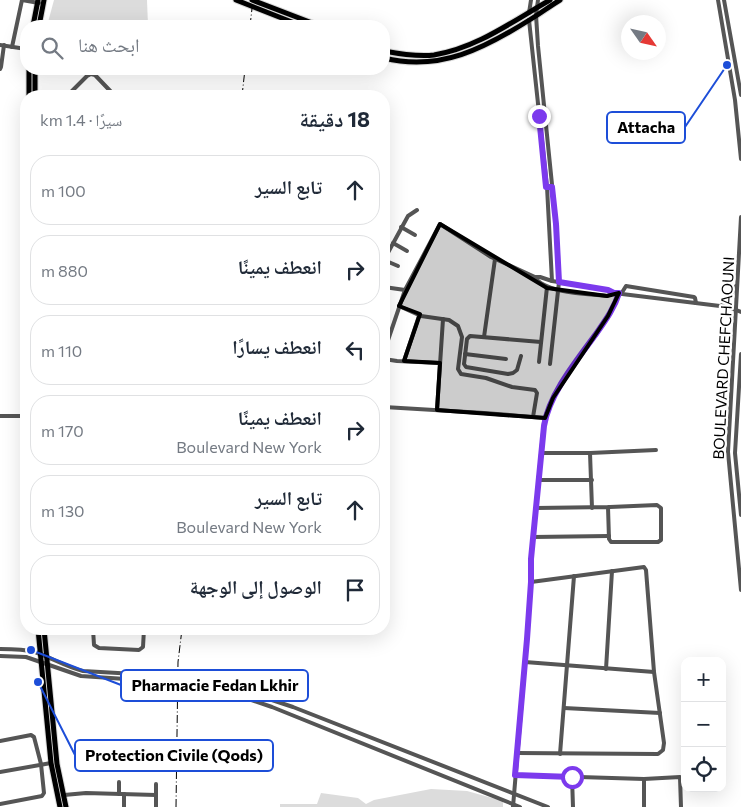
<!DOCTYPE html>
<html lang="ar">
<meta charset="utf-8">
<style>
body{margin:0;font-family:Commissioner,"Noto Naskh Arabic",sans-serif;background:#f2f2f3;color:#1f2937;direction:rtl}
.controls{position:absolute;right:15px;bottom:15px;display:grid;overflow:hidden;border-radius:10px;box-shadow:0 5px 20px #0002}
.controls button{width:45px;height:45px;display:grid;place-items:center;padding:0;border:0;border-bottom:1px solid #e0e1e3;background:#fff;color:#1f2937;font:25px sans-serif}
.compass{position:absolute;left:621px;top:15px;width:45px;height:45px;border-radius:50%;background:#fff;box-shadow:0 5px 20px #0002;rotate:124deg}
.stop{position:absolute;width:15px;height:15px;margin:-11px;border:4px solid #7c3aed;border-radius:50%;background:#fff}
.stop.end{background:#7c3aed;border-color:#fff;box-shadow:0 1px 5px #0008}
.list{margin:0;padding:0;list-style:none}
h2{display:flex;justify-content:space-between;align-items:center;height:65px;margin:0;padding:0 20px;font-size:21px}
h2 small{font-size:16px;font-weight:400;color:#747a83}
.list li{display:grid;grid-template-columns:32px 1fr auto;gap:15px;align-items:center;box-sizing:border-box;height:70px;margin:0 10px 10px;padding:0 10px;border:1px solid #e0e1e3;border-radius:20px}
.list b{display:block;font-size:19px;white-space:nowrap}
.list p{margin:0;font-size:16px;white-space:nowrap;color:#747a83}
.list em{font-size:16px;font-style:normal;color:#747a83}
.icon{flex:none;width:28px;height:28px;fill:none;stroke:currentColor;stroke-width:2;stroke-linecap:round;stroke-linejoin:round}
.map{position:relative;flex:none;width:741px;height:807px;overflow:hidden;direction:ltr}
.search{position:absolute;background:#fff;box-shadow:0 5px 20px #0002;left:20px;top:20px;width:370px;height:55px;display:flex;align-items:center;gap:12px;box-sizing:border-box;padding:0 18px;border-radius:20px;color:#747a83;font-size:19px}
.panel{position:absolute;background:#fff;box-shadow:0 5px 20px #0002;left:20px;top:90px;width:370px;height:545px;border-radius:20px;direction:rtl}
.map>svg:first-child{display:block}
</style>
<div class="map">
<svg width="741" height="807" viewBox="0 0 741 807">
<rect width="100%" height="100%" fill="#fff"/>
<g fill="#dcdcdc">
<polygon points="54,0 147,0 148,26 47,26"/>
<polygon points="431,789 467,791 503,801 503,807 280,807 280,804 317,804 321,793 358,798 366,804 374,800"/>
</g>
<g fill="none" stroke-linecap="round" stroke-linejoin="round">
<g stroke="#d9d9d9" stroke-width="4" stroke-dasharray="4 2" stroke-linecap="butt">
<polyline points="170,676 198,678"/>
<polyline points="170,682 197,685"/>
</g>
<g stroke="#dbdbdb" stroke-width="7">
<g id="major">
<polyline points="236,0 302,26"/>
<polyline points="252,0 320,26"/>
<polyline points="33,26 38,0"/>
<polyline points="39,26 44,0"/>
<path d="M384,51C400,54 418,57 434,55C477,48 513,21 550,0"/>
<path d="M384,58C440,72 485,48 531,19C541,13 550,6 560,0"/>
<polyline points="29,69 29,96"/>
<polyline points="35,69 35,96"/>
<polyline points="38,629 51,763 60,807"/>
<polyline points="44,629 57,764 66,807"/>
</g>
</g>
<g stroke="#555" stroke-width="4">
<polyline points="22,0 39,3"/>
<polyline points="538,0 536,15 538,46 556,224 559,282 550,364"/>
<polyline points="718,0 735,100 741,159"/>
<polyline points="724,0 741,95"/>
<polyline points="529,13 531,0"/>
<polyline points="529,20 547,187 552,281"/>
<polyline points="0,45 26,49"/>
<polyline points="12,47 22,0"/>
<polyline points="0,69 1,67 4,45"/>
<polyline points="67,96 87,76 91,74 95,75 115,96"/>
<polyline points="741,217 728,452 741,590"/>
<polyline points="401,227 415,235"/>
<polyline points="393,243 407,251"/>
<polyline points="384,260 408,216 417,210"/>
<polyline points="384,260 398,266"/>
<path d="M535,277C543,293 589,294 607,296L614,293"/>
<polyline points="384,287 405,290"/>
<polyline points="621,294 626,286 694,297 695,298 696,303"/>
<polyline points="399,306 421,316 449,320 458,326 462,337 458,369 461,374 486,378 512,387 535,390 537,393 533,417"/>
<polyline points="721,306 730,296 736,286"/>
<polyline points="484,337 495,259"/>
<polyline points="384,352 405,290 440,224 491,257 535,277 540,277 552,281 609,290 614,293 728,307 741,312"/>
<polyline points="465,354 506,359"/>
<polyline points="741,354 735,453 741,515"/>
<polyline points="521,356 517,370 513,373 508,374 466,367 464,364 467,339 470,336 541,342"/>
<polyline points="384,359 397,361 440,363"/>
<polyline points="404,361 419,316"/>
<polyline points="539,362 547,287"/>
<polyline points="384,407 484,413 545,418"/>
<polyline points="437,410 443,319"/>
<polyline points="0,416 26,416"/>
<polyline points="541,453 590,453 656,450"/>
<polyline points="590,453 592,508"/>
<polyline points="538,480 592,480"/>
<polyline points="536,508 608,507 610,507 657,505 661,508 661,540 658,542 611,542 609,539 608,507"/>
<polyline points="533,537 609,536"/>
<polyline points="93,629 94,645 99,648 139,650 143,647 144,629"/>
<path d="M0,649C12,649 24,649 35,652C52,658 66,667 83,671L170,676"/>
<polyline points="0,656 26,657 81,676 170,682"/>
<polyline points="525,662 654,672"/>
<polyline points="606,669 612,571"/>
<polyline points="198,678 235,688 293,707 548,807"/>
<polyline points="197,685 237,695 272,707 520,807"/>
<polyline points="564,708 660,713"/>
<polyline points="0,741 31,735 34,737 41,764 44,793 42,796 0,804"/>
<polyline points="517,753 658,754 663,750 664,743 654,672 646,570 644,567 531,582"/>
<polyline points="560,754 574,576"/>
<polyline points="0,772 51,763"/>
<polyline points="515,775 644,779 680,777 681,807"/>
<polyline points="572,777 573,807"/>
<polyline points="156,784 156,807"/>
<polyline points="119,794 119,782"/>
<polyline points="64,795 86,793 156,795"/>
<polyline points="124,807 124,794"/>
<path d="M513,807L527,639L531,582V559L544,422C556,373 603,339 619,293"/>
<polyline points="644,807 644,779"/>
</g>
<use href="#major" stroke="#000" stroke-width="5"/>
<g stroke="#000" stroke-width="1" stroke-dasharray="8 2.5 1 2.5" stroke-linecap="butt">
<polyline points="250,26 253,0"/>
<polyline points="242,96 245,69"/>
<polyline points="176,807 178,662 182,629"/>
</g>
</g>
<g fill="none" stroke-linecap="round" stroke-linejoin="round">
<path stroke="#7c3aed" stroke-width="6" d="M539,116L546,187H552L556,224L559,282L608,290L614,293H619C614,309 605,321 596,334C577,360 549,394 544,426L531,559V582L527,639L515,775L572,777"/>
</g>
<path fill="#000" fill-opacity="0.2" stroke="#000" stroke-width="4" stroke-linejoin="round" d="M440,224L547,288L607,296L619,293L608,316L553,398L545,418L437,410L440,363L404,361L420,314L399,306Z"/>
<g text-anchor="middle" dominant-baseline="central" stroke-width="4.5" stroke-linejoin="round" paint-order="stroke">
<g font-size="15" fill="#000" stroke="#fff">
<text transform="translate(723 358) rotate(-87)">BOULEVARD CHEFCHAOUNI</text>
</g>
</g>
<path fill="none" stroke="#1d4ed8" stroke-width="2" d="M727 65L685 127M31 650L121 685M38 682L75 755"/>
<g fill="#1d4ed8" stroke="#fff" stroke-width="2">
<circle cx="727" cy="65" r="5"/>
<circle cx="31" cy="650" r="5"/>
<circle cx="38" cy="682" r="5"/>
</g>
<g fill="#fff" stroke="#1d4ed8" stroke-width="2">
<rect x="607" y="112" width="78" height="31" rx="5"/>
<rect x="121" y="670" width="187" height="31" rx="5"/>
<rect x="75" y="740" width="198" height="31" rx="5"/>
</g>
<g font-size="16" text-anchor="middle" font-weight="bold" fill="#000">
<text x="646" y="133">Attacha</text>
<text x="215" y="691">Pharmacie Fedan Lkhir</text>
<text x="174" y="761">Protection Civile (Qods)</text>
</g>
</svg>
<div class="controls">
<button>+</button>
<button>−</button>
<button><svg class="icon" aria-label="locate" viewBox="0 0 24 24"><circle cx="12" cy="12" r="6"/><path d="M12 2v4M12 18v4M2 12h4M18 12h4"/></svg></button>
</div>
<svg class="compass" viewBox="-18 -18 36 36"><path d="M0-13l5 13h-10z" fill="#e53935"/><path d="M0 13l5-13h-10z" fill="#747a83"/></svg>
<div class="stop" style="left:572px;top:777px"></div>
<div class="stop end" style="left:539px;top:116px"></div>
<div class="search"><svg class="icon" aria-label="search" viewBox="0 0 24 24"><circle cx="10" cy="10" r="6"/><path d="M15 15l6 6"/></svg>ابحث هنا</div>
<section class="panel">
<h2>18 دقيقة<small>سيرًا · 1.4 km</small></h2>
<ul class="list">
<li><svg class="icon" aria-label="ahead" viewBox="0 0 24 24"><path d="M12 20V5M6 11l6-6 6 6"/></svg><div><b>تابع السير</b></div><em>100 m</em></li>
<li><svg class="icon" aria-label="right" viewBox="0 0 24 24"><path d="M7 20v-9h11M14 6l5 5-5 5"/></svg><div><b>انعطف يمينًا</b></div><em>880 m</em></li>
<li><svg class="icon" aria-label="left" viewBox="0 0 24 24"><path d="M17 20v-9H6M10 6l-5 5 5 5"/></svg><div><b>انعطف يسارًا</b></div><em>110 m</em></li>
<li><svg class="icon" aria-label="right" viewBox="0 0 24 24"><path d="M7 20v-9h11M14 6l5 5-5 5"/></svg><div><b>انعطف يمينًا</b><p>Boulevard New York</p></div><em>170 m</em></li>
<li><svg class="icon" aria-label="ahead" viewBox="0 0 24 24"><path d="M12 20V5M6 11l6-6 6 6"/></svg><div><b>تابع السير</b><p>Boulevard New York</p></div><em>130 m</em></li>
<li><svg class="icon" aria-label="arrive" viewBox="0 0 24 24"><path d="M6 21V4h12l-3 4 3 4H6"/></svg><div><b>الوصول إلى الوجهة</b></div></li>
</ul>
</section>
</div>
